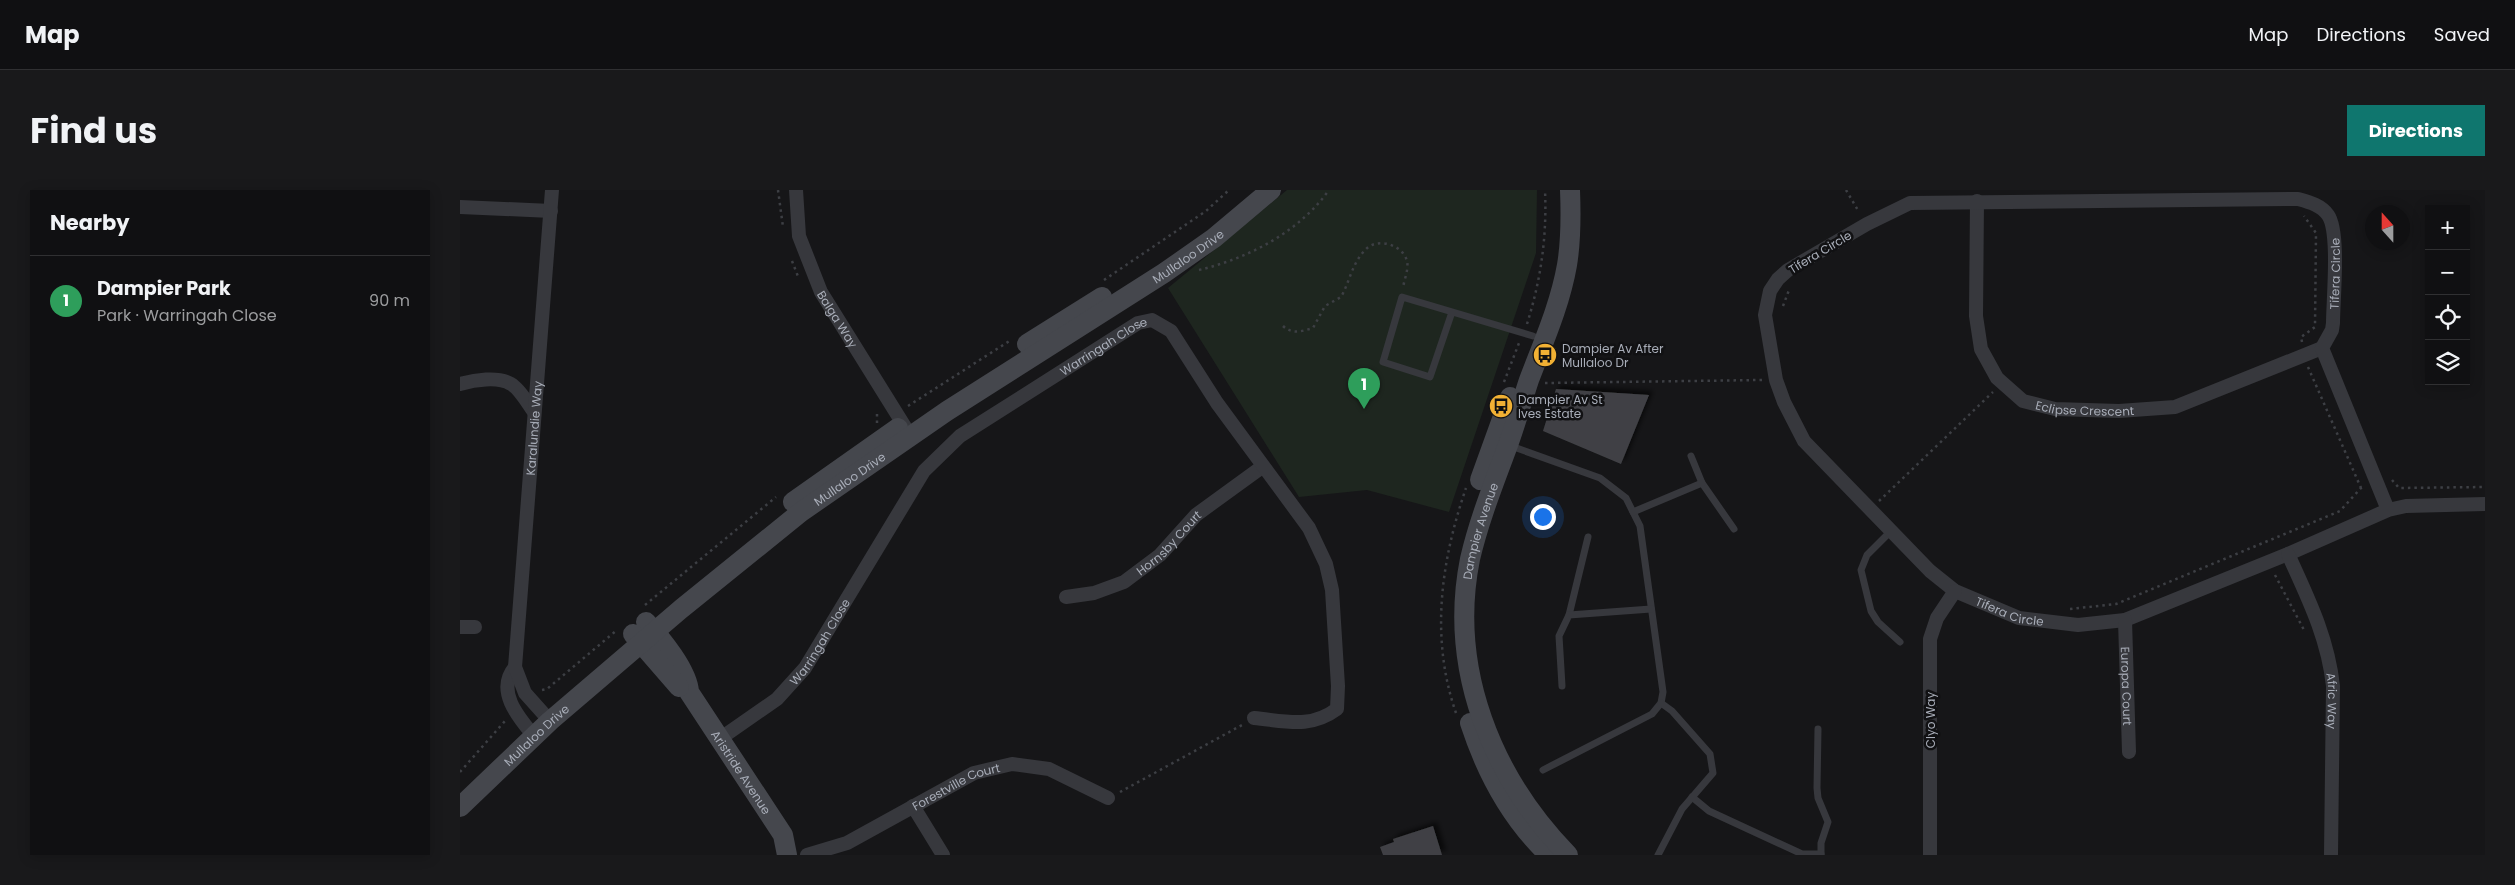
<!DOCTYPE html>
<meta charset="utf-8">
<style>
body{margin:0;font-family:Poppins,sans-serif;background:#19191b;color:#f1f3f6}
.controls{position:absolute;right:15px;top:15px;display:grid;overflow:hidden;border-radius:0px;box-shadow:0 2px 12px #0003}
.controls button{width:45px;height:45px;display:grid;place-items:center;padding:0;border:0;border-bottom:1px solid #303032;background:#101012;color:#f1f3f6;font:25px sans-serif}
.compass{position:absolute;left:1905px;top:15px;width:45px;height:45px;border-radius:50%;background:#101012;box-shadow:0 2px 12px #0003;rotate:339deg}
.you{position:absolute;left:1082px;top:326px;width:18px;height:18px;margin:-12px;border:4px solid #fff;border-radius:50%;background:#1a73e8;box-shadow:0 0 0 8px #1a73e833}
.badge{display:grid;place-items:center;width:32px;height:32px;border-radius:50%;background:#0f766e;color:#fff;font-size:16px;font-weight:700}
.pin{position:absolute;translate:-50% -41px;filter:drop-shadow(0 1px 2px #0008)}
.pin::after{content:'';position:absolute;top:26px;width:18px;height:15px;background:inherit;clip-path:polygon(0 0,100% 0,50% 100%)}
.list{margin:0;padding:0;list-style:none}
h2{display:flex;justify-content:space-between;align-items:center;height:65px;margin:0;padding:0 20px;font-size:21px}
h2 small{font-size:16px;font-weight:400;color:#9c9d9f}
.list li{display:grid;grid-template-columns:32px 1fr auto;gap:15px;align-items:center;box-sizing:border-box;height:90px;padding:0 20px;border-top:1px solid #303032}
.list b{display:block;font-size:19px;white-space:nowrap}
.list p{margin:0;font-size:16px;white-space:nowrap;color:#9c9d9f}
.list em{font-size:16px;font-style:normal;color:#9c9d9f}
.icon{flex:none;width:28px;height:28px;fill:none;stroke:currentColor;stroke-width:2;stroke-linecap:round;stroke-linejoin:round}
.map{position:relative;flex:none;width:2025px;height:665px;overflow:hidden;border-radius:0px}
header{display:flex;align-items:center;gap:30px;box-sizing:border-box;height:70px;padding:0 25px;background:#101012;border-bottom:1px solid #303032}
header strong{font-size:24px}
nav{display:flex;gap:28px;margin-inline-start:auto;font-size:18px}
.intro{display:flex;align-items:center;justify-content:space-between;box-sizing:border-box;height:120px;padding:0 30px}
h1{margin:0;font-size:35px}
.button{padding:12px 22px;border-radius:0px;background:#0f766e;color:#fff;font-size:18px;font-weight:700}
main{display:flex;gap:30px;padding:0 30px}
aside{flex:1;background:#101012;border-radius:0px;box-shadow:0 2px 12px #0003}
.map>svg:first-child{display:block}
</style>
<header>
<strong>Map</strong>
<nav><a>Map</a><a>Directions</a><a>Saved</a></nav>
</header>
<div class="intro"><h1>Find us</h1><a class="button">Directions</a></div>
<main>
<aside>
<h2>Nearby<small></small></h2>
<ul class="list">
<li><span class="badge" style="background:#2e9e5b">1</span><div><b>Dampier Park</b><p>Park · Warringah Close</p></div><em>90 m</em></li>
</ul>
</aside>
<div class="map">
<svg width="2025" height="665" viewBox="0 0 2025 665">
<defs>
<filter id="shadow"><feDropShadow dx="4" dy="-4" stdDeviation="2.5" flood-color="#0009"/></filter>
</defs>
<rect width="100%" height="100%" fill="#161618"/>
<polygon fill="#1e261f" points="827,0 1077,0 1076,63 989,322 907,300 839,307 708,98"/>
<g fill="#404145" filter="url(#shadow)">
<polygon points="1096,199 1189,205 1161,274 1083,241"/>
<polygon points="973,636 982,665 923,665 920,657 934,652 933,649"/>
</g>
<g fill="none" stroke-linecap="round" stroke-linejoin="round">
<g stroke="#3d3f44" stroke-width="2.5" stroke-dasharray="2.5 4" stroke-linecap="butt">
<polyline points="318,0 323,37"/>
<polyline points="1386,0 1399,22"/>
<polyline points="332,71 339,89"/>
<path d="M739,80C789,68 839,42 869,0"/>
<polyline points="644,90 746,21 769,0"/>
<polyline points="1323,116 1329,100"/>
<path d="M1067,134C1081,89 1087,47 1085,0"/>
<path d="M823,136C833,145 842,141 853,138L865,116L881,107C890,91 892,73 906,59C918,47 943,55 947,71C949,79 944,90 943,98"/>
<polyline points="1842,152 1841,147 1855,137 1856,43 1844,26"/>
<polyline points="1848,177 1901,298"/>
<polyline points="1044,192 1059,153"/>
<polyline points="1085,193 1302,190"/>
<polyline points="448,216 551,150"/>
<polyline points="417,233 417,221"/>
<polyline points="1932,290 1939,298 2025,297"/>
<polyline points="1419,311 1533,202"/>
<polyline points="1815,385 1844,440"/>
<polyline points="185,415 316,307"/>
<polyline points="1610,419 1656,414 1880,321 1901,298 1905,296"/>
<polyline points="82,500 87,499 157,440"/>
<path d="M996,523C970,448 981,371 1006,298"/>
<polyline points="0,582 45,531"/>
<polyline points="660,602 782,535"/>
</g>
<g stroke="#37383d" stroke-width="7">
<polyline points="992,122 970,187 923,172 942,107 1073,146"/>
<polyline points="1051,256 1140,288 1166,308 1180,336 1203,502 1201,513 1192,524 1083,580"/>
<polyline points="1231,266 1242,293 1274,339"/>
<polyline points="1173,322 1242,293"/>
<polyline points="1430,342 1407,365 1401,380 1411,421 1418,432 1440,452"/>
<polyline points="1109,425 1128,347"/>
<polyline points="1102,496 1099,446 1109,425 1191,419"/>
<polyline points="1358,539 1357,598 1358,608 1368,632 1361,653 1361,665"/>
<polyline points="1232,607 1249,621 1342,664 1361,664"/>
<polyline points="1198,665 1222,619 1253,583 1250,564 1212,521 1201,513"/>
</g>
<g stroke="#37383d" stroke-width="14">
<path id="s1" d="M336,0L339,46L361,102L450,245"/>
<path id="s2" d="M1517,11L1516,126L1521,159L1537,188L1563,211L1595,219L1659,221L1715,217L1862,158"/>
<polyline points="0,17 91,21"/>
<path d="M0,194C14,190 38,186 51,194C60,199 68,214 74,222"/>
<path id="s3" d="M1928,320L1862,158L1872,140L1873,133C1873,110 1880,42 1868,25C1861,15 1849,12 1838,9L1450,13L1407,34L1328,80L1318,89L1310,101L1305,125L1316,190L1324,212L1344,251L1470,381L1495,401L1559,428L1618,435L1665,430L1828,364L1928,320L1946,316L2025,314"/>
<path id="s4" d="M1828,364C1848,408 1868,448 1873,496L1871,665"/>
<path id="s5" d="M606,407L634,403L664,392L700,365L736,325L802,277"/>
<path id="s6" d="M1665,430L1669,562"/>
<polyline points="0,437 15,437"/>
<path d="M55,477C35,501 59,528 74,546"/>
<path id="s7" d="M90,531L65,503L55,477L92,0"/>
<path id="s8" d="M261,548L317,509L345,478L464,281L500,246L678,133L692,130L711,141L757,213L849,338L866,374L872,400L878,496L877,519C850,539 826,531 794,528"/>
<polyline points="453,616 483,665"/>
<path id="s9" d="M347,665L387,653L514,583L552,574L589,579L648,608"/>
<polyline points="1470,665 1470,449 1477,428 1495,401"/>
</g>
<g stroke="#45474d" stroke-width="20">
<polyline points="567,154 642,107"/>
<polyline points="1020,290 1050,207"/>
<polyline points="333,312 438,238"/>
<path id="s10" d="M186,432C201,448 228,481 229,502L323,645L327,665"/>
<polyline points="173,444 219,497"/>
<path d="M1010,533C1026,582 1052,630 1089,665"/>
<path id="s11" d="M0,617L90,531L221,419L341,322L487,221L704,83L754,48L811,0"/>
<path id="s12" d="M1108,665C1032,587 988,479 1010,369C1019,330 1034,293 1048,255C1056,233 1062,211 1069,190C1083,153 1100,115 1107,75C1111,51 1111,25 1110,0"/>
</g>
</g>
<defs>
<g id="bus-disc" transform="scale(1.25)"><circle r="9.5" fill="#f2b134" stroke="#111113"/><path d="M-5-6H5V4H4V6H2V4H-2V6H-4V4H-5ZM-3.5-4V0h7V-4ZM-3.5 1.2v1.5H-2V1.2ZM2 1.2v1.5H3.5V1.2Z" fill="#111"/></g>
</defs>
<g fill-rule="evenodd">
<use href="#bus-disc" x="1085" y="165"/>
<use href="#bus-disc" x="1041" y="216"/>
</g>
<g text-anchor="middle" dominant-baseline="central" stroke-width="5" stroke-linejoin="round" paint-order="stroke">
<g font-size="12" fill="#a8adb8" stroke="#111113">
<text transform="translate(1360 62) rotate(-31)">Tifera Circle</text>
<text stroke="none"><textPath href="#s11" startOffset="915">Mullaloo Drive</textPath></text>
<text stroke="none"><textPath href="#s3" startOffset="252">Tifera Circle</textPath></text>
<text stroke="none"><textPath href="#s1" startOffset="138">Balga Way</textPath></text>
<text stroke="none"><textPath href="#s8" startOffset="560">Warringah Close</textPath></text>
<text stroke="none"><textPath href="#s2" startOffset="279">Eclipse Crescent</textPath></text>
<text stroke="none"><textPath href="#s7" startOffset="305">Karalundie Way</textPath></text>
<text stroke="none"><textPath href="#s11" startOffset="510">Mullaloo Drive</textPath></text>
<text stroke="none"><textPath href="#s12" startOffset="354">Dampier Avenue</textPath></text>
<text stroke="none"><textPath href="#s5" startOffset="120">Hornsby Court</textPath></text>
<text stroke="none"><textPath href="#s3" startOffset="1331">Tifera Circle</textPath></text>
<text stroke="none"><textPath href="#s8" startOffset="140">Warringah Close</textPath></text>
<text stroke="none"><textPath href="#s6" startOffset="66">Europa Court</textPath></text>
<text stroke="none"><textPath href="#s4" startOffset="155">Afric Way</textPath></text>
<text transform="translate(1470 530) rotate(-90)">Clyo Way</text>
<text stroke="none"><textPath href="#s11" startOffset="105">Mullaloo Drive</textPath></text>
<text stroke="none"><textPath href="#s10" startOffset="179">Aristride Avenue</textPath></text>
<text stroke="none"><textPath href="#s9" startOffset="165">Forestville Court</textPath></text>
</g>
<g font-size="12" fill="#a8adb8" stroke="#111113" text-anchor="start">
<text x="1102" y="158">Dampier Av After<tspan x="1102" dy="14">Mullaloo Dr</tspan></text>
<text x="1058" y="209">Dampier Av St<tspan x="1058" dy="14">Ives Estate</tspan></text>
</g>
</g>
</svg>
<div class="controls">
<button>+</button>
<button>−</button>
<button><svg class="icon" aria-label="locate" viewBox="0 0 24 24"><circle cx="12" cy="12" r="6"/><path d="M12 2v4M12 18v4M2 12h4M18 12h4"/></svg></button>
<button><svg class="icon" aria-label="layers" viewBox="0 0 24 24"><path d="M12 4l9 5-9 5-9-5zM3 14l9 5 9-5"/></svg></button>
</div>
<svg class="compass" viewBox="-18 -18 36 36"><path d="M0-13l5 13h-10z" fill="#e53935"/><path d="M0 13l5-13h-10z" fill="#9c9d9f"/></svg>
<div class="you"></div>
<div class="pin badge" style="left:904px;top:219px;background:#2e9e5b">1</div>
</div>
</main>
